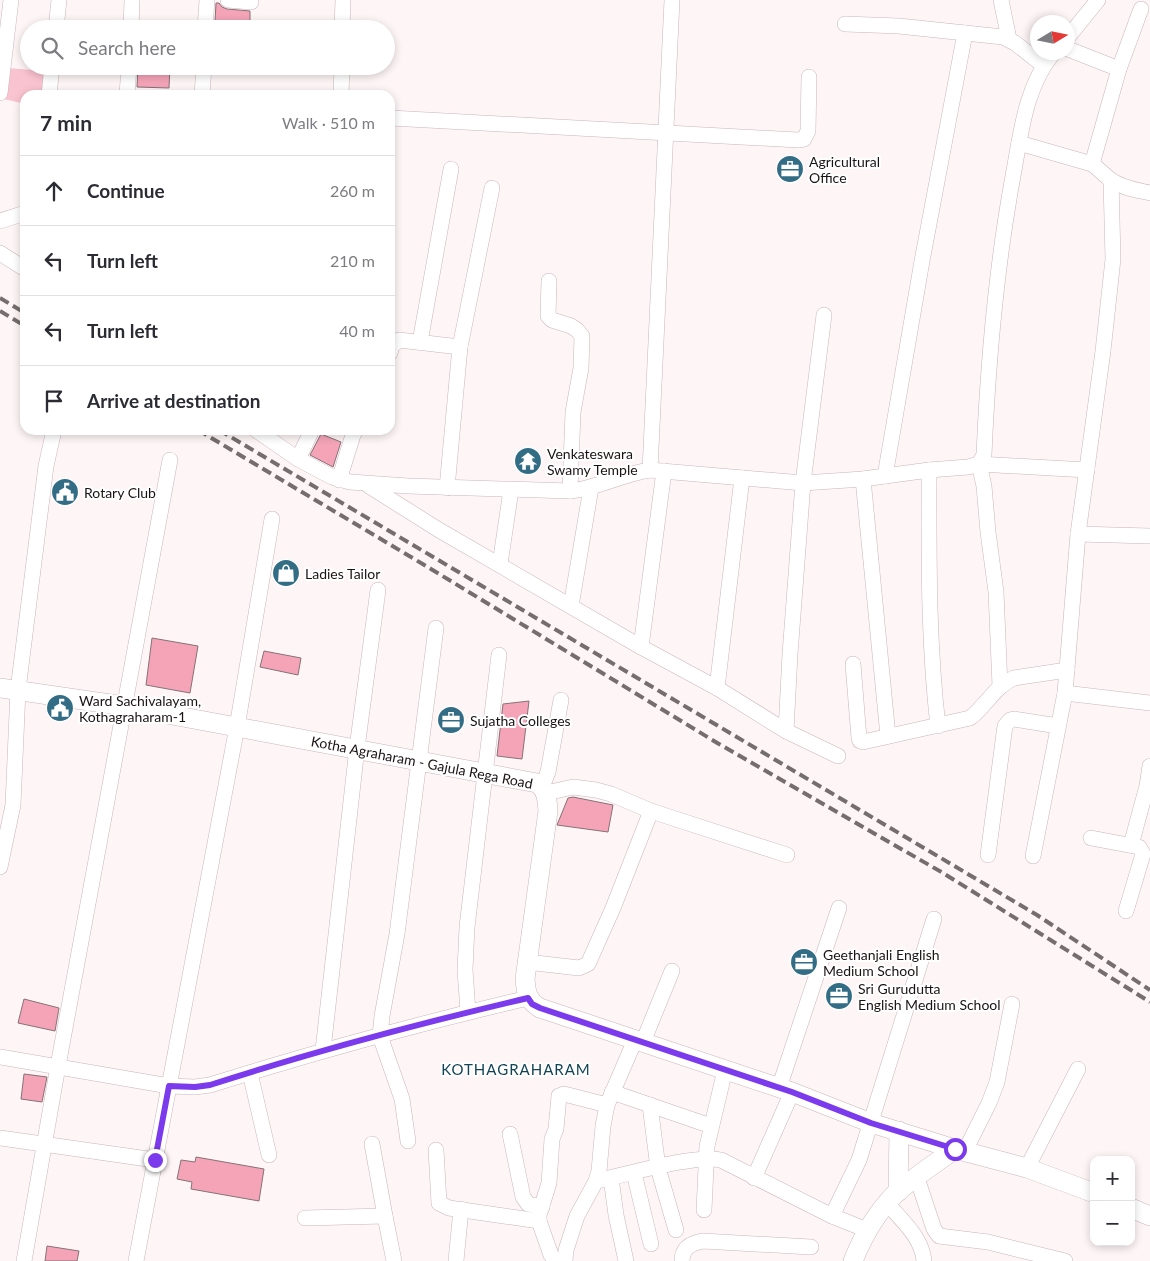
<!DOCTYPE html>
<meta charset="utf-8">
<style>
body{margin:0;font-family:Lato,sans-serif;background:#f2f2f3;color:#2b2b33}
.controls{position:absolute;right:15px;bottom:15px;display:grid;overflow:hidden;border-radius:10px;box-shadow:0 2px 8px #0003}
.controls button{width:45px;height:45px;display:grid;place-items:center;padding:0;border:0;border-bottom:1px solid #e1e1e2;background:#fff;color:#2b2b33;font:25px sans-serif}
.compass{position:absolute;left:1030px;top:15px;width:45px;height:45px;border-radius:50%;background:#fff;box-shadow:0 2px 8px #0003;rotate:80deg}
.stop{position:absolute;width:15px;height:15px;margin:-11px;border:4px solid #7c3aed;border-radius:50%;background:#fff}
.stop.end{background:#7c3aed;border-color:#fff;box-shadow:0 1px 5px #0008}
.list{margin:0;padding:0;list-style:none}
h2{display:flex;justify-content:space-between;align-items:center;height:65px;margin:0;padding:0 20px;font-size:21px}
h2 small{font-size:16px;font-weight:400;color:#7c7c81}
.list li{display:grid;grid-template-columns:32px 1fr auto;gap:15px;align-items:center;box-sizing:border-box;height:70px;padding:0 20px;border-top:1px solid #e1e1e2}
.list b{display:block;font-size:19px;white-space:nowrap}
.list em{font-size:16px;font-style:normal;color:#7c7c81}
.icon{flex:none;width:28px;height:28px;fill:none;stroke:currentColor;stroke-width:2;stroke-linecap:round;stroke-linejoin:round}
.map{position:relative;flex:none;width:1150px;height:1261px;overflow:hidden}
.search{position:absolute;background:#fff;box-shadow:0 2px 8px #0003;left:20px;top:20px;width:375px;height:55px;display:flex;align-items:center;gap:12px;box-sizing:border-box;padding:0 18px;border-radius:28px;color:#7c7c81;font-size:19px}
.panel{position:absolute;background:#fff;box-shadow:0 2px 8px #0003;left:20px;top:90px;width:375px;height:345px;border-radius:15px}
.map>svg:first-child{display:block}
</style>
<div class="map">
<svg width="1150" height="1261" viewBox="0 0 1150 1261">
<rect width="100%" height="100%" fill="#fef5f7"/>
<polygon fill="#fac3d0" points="8,68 44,71 42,95 25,95 25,104 4,99"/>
<g fill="#f5a4b8" stroke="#857276">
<polygon points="216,3 219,3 222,7 227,9 250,11 250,27 235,26 235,24 215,22"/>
<polygon points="138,66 170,66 169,88 137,87"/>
<polygon points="321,434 341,442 333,467 310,455"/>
<polygon points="152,638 198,646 190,693 146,685"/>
<polygon points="264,651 301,658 298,675 260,667"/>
<polygon points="529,701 522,759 497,756 503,704"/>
<polygon points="573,797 613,805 608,832 557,825 568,798"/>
<polygon points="24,999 59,1008 55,1031 18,1023"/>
<polygon points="24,1074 47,1077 42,1102 21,1099"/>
<polygon points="196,1157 264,1169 259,1201 191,1189 192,1182 177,1179 181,1160 195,1162"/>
<polygon points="47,1246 79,1251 77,1261 45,1261"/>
</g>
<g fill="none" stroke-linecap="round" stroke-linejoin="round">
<g stroke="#cab5ba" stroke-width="16">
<g id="minor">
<polyline points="228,0 251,2"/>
<polyline points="1001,0 1009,39"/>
<polyline points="845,24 899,26 1003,37 1015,43 1043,65"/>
<polyline points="56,29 59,0"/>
<polyline points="131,29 132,0"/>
<polyline points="205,29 207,0"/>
<polyline points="342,29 343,0"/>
<polyline points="1068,37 1098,0"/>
<polyline points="1068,49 1119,69"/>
<polyline points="0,93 11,0"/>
<polyline points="49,95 52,66"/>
<polyline points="127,95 129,66"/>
<polyline points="202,95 204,66"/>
<polyline points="341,95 342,66"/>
<polyline points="390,118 798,140 804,139 808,131 809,77"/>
<path d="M1019,143L1092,164C1099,169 1104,175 1111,180C1122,188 1137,190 1150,193"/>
<polyline points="1092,164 1119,69 1141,9"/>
<polyline points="0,221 25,213"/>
<polyline points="0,253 25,269"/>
<polyline points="549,281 548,316 552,320 571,326 577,330 582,336 581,368 573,412 570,491"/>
<polyline points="420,342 451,169"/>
<polyline points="390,353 392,346 399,340 460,347"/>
<path d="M256,430L298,459L332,477L350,482L408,486L570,491C598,488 622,474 650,470L803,483L863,479L929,470L968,467L979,464L984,455C988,361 996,268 1013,176C1021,133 1025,87 1054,52"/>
<polyline points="298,459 312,430"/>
<polyline points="650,470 672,0"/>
<path d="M929,470C929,556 928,641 938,726"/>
<polyline points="885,476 922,261 965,33"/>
<polyline points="863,479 888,736"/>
<polyline points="339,480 353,435 356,430"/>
<polyline points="369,486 439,530 641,647 717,688 786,731 838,756"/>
<polyline points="447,488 460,347 492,188"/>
<polyline points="1078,534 1150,536"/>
<polyline points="500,564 511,490"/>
<polyline points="571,606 591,488"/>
<polyline points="641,647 664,471"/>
<path d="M853,664L859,738L860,741L863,742L970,718C986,706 995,686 1014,678L1067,670"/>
<polyline points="1000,686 996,592 988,532 984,486 979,464 1087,470"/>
<polyline points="717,688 742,478"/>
<polyline points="1065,693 1150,703"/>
<polyline points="786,731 790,654 803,483 824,315"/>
<polyline points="542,787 548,772 561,700"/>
<polyline points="546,793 573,787 596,790 611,794 651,811 787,855"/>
<polyline points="1091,838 1139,847 1143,854 1126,911"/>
<polyline points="1131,845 1147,786 1150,766"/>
<polyline points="988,855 1005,726 1010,720 1014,719 1058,726"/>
<polyline points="1033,856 1065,693 1078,534 1103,351 1113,259 1111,180"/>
<polyline points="0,867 13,805 18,690 46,466 54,430"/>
<polyline points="527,962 579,968 588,964 613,908 651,811"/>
<polyline points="468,1012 465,970 467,927 499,655"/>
<polyline points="643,1042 672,971"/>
<polyline points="323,1050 357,748 378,590"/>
<path d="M0,1057L169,1086L195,1087L210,1085C315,1052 421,1023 528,998"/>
<polyline points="250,1073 269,1155"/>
<polyline points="779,1088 839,908"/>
<polyline points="612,1092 711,1126"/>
<polyline points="650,1105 658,1168 676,1230"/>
<polyline points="510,1134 523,1197 528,1204 542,1207"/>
<polyline points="0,1138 155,1160"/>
<polyline points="408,1141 402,1099 380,1036 382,1016 397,934 436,628"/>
<polyline points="372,1144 385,1216 394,1261"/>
<polyline points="436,1150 439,1203 449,1208 539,1221"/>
<polyline points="965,1151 989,1103 997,1082 1012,1004"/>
<polyline points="1027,1168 1078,1069"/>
<polyline points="634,1173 651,1244"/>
<polyline points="611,1178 616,1215 626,1261"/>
<polyline points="754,1178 792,1092"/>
<polyline points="917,1178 934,1229 939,1236 988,1242 1065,1261"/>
<path d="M596,1181C626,1175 694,1154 721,1160L832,1216L867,1230"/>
<path d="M887,1203C902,1221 922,1237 924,1261"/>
<polyline points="704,1210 707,1146 725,1070"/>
<polyline points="832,1216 859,1160 934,919"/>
<polyline points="305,1218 385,1216"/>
<polyline points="24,1261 58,1066 170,460"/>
<polyline points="136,1261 237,727 272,519"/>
<polyline points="456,1261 461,1209"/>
<polyline points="556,1261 551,1255 539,1221 539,1215 549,1183 552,1139 556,1129 559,1096 564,1094 607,1105"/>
<polyline points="565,1261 566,1250 577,1216 596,1181 599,1171 603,1126 607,1105 635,1040"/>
<path d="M682,1261C682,1248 691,1243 703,1241L811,1247"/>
</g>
</g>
<g stroke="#cab5ba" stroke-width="20">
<g id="major">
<path d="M0,688L124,706L537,783C547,790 547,799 548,811L525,979C526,993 528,1001 540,1008L792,1092L871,1123L955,1149L1027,1168L1094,1193"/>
<polyline points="898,1192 899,1131"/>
<polyline points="1131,1208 1150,1216"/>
<path d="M853,1261C863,1236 877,1212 896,1193C914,1177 936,1163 955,1149"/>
</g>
</g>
<use href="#minor" stroke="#fff" stroke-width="15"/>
<use href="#major" stroke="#fff" stroke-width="19"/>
<g stroke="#756e6f" stroke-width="4" stroke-dasharray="10 5" stroke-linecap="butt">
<polyline points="0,298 25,313"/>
<polyline points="0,311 25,326"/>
<polyline points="198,430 431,569 719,744 943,873 1150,1002"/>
<polyline points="219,430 1037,915 1150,990"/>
</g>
</g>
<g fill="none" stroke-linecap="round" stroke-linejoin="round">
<path stroke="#7c3aed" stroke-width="6" d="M155,1160L169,1086L195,1087L210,1085C315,1051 421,1023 528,998L532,1004L540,1008L792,1092L871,1123L955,1149"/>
</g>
<defs>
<g id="office-disc" transform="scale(1.4375)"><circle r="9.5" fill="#326d85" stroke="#fff"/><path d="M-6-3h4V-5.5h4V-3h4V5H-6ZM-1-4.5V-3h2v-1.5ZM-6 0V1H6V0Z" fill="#fff"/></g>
<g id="temple-disc" transform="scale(1.4375)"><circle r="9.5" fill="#326d85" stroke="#fff"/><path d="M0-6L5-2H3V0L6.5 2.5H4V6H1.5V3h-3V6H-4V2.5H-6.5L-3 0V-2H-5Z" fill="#fff"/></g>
<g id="civic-disc" transform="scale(1.4375)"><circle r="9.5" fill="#326d85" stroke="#fff"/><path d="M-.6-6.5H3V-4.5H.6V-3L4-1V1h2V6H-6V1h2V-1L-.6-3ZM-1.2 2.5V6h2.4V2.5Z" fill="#fff"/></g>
<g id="shop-disc" transform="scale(1.4375)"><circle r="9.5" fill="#326d85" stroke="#fff"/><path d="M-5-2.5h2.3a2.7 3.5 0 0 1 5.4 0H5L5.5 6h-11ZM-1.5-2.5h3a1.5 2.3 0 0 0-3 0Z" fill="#fff"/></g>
</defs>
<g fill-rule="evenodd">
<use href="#office-disc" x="790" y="169"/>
<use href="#temple-disc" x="528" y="461"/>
<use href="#civic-disc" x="65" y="492"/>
<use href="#shop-disc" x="286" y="573"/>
<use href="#civic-disc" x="60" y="708"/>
<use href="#office-disc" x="451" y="720"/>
<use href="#office-disc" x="804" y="962"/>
<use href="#office-disc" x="839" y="996"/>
</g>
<g text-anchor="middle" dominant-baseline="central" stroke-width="4" stroke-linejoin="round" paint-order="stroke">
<g font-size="14" fill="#1a1314" stroke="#fff" text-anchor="start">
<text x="809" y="161">Agricultural<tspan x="809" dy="16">Office</tspan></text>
<text x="547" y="453">Venkateswara<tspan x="547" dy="16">Swamy Temple</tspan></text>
<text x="84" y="492">Rotary Club</text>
<text x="305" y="573">Ladies Tailor</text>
<text x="79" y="700">Ward Sachivalayam,<tspan x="79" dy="16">Kothagraharam-1</tspan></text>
<text x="470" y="720">Sujatha Colleges</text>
<text x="823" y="954">Geethanjali English<tspan x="823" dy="16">Medium School</tspan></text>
<text x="858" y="988">Sri Gurudutta<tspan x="858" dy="16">English Medium School</tspan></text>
</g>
<g font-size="14" fill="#1a1314" stroke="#fff">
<text transform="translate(422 762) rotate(11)">Kotha Agraharam - Gajula Rega Road</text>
</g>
<g font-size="15" letter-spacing="1" fill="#134456" stroke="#fff">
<text x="516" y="1069">KOTHAGRAHARAM</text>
</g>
</g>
</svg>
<div class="controls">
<button>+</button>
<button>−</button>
</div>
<svg class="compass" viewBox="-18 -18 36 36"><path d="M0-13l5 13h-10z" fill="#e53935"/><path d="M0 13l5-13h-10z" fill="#7c7c81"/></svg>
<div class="stop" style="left:955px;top:1149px"></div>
<div class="stop end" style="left:155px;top:1160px"></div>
<div class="search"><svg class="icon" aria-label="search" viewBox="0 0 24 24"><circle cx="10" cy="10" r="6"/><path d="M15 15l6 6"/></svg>Search here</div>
<section class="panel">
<h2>7 min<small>Walk · 510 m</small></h2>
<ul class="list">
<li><svg class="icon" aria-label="ahead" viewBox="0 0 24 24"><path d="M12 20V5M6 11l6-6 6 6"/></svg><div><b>Continue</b></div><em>260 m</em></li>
<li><svg class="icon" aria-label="left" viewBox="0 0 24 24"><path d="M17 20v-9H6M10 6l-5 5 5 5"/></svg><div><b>Turn left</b></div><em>210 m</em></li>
<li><svg class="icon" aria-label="left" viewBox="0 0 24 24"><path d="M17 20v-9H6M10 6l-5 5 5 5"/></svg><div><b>Turn left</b></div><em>40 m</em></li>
<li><svg class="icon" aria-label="arrive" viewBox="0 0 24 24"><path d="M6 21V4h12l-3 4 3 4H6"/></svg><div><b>Arrive at destination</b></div></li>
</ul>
</section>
</div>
